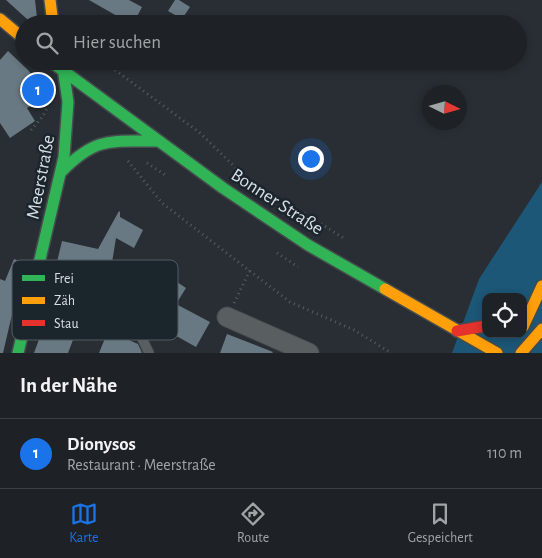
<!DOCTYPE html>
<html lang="de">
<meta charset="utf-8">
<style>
body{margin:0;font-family:"Alegreya Sans",sans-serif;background:#262a2e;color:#f1f3f6}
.controls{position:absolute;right:15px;bottom:15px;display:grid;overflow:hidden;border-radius:10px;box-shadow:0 2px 8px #0003}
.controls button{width:45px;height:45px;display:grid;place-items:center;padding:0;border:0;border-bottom:1px solid #3c3f43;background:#1e2226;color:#f1f3f6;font:25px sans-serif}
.compass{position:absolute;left:422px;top:85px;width:45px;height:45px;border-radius:50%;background:#1e2226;box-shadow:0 2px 8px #0003;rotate:95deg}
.you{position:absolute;left:310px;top:158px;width:18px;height:18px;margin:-12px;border:4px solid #fff;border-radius:50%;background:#1a73e8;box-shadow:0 0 0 8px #1a73e833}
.badge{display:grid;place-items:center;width:32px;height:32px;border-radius:50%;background:#1a73e8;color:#fff;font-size:16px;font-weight:700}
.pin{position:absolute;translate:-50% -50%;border:2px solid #fff;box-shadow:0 1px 5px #0006}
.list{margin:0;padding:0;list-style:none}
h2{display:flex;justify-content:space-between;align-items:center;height:65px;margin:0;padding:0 20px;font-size:21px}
h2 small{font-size:16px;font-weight:400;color:#a1a4a7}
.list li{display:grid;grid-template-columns:32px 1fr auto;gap:15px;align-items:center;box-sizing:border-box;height:70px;padding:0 20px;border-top:1px solid #3c3f43}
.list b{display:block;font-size:19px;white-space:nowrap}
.list p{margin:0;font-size:16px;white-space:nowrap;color:#a1a4a7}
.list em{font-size:16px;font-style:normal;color:#a1a4a7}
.icon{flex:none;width:28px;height:28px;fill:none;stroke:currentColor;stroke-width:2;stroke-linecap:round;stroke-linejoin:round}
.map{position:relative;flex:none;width:542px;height:353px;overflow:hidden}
.search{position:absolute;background:#1e2226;box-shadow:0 2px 8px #0003;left:15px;right:15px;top:15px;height:55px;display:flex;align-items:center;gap:12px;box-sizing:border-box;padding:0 18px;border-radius:28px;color:#a1a4a7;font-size:19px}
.sheet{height:135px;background:#1e2226}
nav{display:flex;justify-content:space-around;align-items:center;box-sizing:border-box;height:70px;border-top:1px solid #3c3f43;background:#1e2226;font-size:14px;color:#a1a4a7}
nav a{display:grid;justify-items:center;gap:2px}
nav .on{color:#1a73e8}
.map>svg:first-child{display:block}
</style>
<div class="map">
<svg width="542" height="353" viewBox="0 0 542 353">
<rect width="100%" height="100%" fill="#282e33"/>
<path fill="#1c5777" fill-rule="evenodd" d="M542,182V353H452L479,279ZM486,297H523V334H486Z"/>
<g fill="#697983">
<polygon points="6,0 35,0 37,18 28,20"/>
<polygon points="89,0 129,0 142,7 133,24 131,24"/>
<polygon points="175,0 179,0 190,7 182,19 168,11"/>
<polygon points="8,51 29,71 35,81 40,78 50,95 27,108 35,121 10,138 0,123 0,60"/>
<polygon points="119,211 120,212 120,217 143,230 134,248 116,238 109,281 120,287 109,310 76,293 86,274 57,262 62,241 98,249"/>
<polygon points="14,259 24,263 3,353 0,353 0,279 5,281"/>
<polygon points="153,263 176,276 174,280 186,288 176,304 210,322 196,347 155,324 158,317 131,302"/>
<polygon points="48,299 74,310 67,328 76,332 68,353 34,353 48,315 45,314"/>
<polygon points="108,331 138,344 142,353 99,353"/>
<polygon points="227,334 273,352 272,353 220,353"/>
</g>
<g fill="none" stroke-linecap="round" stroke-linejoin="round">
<g stroke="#454b4e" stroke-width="11">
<polyline id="lane" points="36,285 139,332 149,353"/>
</g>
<g stroke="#454b4e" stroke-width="21">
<polyline id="street" points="227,317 309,353"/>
</g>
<g stroke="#454b4e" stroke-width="14">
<g id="fast">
<polyline points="50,61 223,188 308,245 385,289"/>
<path d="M62,171C98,135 112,142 159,141"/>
<polyline points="18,353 64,157 68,102 62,61"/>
</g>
</g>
<g stroke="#454b4e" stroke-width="14">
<g id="slow">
<polyline points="50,0 53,24"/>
<polyline points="0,19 24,39"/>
<polyline points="385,289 497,353"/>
<polyline points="523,327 542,286"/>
<polyline points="521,353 542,329"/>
</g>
</g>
<g stroke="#454b4e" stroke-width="14">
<polyline id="jam" points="457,331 486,326"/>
</g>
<g stroke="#585d5f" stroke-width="3" stroke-dasharray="1 4" stroke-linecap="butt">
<polyline points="103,61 200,133 236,168"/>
<polyline points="31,130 43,116 47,108"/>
<polyline points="128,161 162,203 290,302 354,330 391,353"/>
<polyline points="147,163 167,176"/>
<polyline points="304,213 345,239"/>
<polyline points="277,253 298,267"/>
<polyline points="234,303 250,270"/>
</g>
<use href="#lane" stroke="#595e61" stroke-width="9"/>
<use href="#street" stroke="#595e61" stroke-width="19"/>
<use href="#fast" stroke="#30b455" stroke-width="11"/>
<use href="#slow" stroke="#ff9f0a" stroke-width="11"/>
<use href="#jam" stroke="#e5322d" stroke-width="11"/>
</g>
<g text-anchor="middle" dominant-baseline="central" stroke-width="5" stroke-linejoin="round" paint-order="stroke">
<g font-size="19" fill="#d8dfe4" stroke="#1b252c">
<text transform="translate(41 177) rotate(-79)">Meerstraße</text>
<text transform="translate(277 202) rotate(33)">Bonner Straße</text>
</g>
</g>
<rect x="12" y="260" width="166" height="80" rx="8" fill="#1b252c" stroke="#545d63" stroke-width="1"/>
<rect x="22" y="275" width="23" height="6" fill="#30b455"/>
<rect x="22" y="297" width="23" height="7" fill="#ff9f0a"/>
<rect x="22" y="320" width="23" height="6" fill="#e5322d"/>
<g font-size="14" fill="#d8dfe4">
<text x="54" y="283">Frei</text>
<text x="54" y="305">Zäh</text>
<text x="54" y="328">Stau</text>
</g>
</svg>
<div class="controls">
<button><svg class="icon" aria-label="locate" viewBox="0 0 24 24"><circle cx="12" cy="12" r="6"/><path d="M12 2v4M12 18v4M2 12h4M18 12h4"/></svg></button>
</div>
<svg class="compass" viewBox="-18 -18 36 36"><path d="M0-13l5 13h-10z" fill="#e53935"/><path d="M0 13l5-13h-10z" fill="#a1a4a7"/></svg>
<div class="you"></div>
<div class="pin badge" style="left:38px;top:90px">1</div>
<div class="search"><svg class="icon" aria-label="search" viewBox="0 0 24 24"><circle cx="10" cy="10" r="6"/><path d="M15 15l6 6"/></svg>Hier suchen</div>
</div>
<section class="sheet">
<h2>In der Nähe<small></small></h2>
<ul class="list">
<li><span class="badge">1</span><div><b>Dionysos</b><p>Restaurant · Meerstraße</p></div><em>110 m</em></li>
</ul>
</section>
<nav>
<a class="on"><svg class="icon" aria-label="map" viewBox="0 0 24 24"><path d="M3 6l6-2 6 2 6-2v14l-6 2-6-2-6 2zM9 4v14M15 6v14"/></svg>Karte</a>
<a><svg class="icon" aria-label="directions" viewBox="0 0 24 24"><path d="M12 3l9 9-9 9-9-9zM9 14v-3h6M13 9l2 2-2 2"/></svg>Route</a>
<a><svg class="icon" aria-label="saved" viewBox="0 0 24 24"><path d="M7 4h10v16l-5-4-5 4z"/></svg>Gespeichert</a>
</nav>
